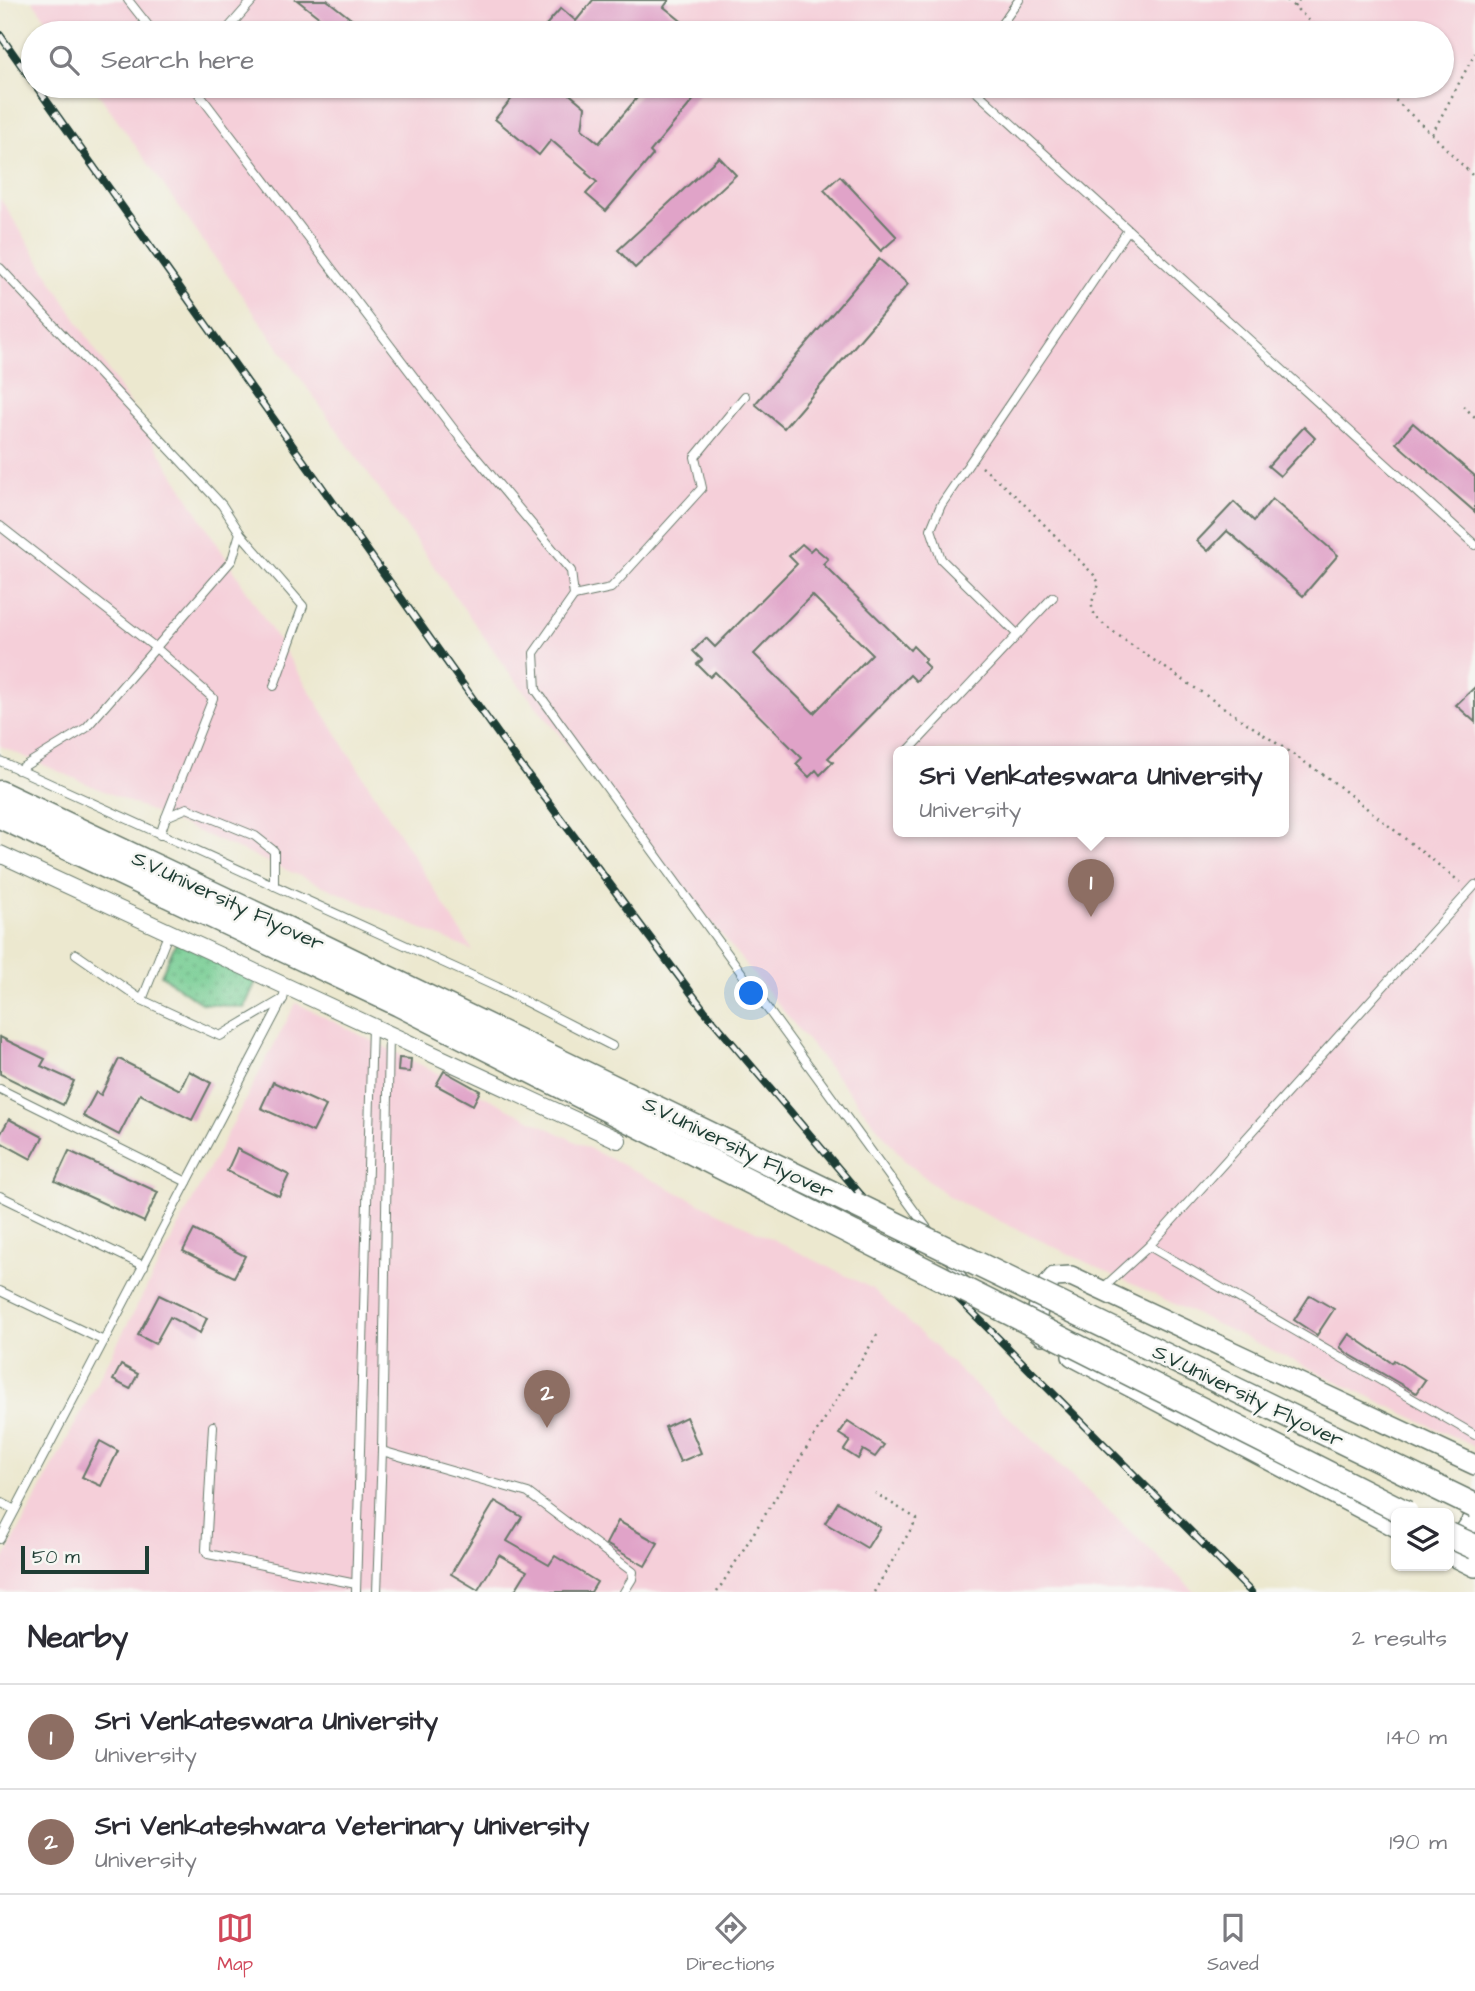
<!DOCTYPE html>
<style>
body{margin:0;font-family:"Architects Daughter",sans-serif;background:#f2f2f3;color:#2b2b33}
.controls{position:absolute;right:21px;bottom:21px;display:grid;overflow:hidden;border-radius:10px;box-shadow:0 2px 5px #0004}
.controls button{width:63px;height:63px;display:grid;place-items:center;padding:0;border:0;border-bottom:2px solid #e1e1e2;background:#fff;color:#2b2b33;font:35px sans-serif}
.scale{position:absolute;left:21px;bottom:18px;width:128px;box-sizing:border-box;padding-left:7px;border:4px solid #1f3d34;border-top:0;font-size:19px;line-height:24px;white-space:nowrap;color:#1f3d34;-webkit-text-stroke:5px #f6f6f2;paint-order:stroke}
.you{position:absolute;left:752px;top:994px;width:24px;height:24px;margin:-18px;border:5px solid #fff;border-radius:50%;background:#1a73e8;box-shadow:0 0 0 10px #1a73e833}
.badge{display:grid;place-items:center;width:46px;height:46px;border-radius:50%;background:#d1495b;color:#fff;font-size:23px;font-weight:700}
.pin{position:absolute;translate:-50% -58px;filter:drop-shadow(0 2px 4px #0008)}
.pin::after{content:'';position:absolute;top:37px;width:24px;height:21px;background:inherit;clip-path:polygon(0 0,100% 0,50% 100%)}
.popup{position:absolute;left:893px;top:746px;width:396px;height:91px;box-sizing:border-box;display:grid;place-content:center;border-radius:10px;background:#fff;filter:drop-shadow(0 2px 5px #0005);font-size:23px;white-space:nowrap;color:#7c7c81}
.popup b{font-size:26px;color:#2b2b33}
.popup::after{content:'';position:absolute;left:50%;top:100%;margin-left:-14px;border:14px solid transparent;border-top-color:#fff}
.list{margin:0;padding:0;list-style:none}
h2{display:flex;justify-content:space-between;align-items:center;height:91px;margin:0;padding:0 28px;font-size:30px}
h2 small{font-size:23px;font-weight:400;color:#7c7c81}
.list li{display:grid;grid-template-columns:46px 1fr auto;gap:21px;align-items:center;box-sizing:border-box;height:105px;padding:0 28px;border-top:2px solid #e1e1e2}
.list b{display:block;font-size:26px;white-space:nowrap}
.list p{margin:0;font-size:23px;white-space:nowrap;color:#7c7c81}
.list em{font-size:23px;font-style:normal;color:#7c7c81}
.icon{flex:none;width:38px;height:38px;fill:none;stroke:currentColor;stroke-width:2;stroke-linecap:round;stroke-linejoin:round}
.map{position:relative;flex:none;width:1475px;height:1592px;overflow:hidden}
.search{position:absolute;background:#fff;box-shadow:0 2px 5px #0004;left:21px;right:21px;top:21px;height:77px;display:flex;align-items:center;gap:18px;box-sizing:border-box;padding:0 24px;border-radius:38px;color:#7c7c81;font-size:26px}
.sheet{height:301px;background:#fff}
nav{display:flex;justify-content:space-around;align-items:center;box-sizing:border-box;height:98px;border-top:2px solid #e1e1e2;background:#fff;font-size:19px;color:#7c7c81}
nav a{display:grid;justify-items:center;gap:4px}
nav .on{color:#d1495b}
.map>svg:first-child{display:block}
</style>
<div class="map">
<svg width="1475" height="1592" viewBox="0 0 1475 1592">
<defs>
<pattern id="garden-dots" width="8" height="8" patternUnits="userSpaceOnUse" patternTransform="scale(1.75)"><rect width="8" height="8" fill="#74cc92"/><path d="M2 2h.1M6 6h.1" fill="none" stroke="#5fa778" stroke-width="1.8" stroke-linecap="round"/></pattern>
</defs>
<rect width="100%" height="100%" fill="#f6f6f2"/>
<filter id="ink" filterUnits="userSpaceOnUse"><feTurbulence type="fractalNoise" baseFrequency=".0143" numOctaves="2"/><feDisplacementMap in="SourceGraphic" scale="14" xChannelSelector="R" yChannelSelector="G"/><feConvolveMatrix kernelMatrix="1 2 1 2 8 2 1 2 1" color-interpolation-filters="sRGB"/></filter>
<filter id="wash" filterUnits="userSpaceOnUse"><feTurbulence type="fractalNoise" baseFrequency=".00686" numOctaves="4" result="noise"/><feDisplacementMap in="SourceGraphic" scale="28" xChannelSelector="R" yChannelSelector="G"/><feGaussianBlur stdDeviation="1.57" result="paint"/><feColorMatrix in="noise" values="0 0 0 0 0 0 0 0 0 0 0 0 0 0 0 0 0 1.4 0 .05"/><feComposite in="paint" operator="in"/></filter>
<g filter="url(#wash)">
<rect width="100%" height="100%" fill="#ece8cf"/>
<g fill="#f5cfd9" fill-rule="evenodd">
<path d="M32,0H1475V1447L949,1197L904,1160L511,675L93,86H1442V33H56ZM898,751H1284V831H898Z"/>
<polygon points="0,198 473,951 0,746"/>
<polygon points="296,1003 873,1289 1195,1592 0,1592 0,1567"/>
</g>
<polygon fill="url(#garden-dots)" stroke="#4a8463" stroke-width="2" points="178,938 259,975 244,1008 201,1003 161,975"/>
<g id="blocks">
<g fill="#e0a3c8" fill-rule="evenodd">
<polygon points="297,0 327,0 369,33 339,33"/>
<polygon points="593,0 669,0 664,7 696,33 555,33 546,25 561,8 576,21"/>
<polygon points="522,86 528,86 539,95 547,86 560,86 585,107 582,129 599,143 647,86 705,86 650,152 653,155 606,211 586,194 597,182 586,173 587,171 551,140 539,155 495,119"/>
<polygon points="719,157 736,175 635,268 618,250"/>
<polygon points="840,176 897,237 881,251 824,190"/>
<polygon points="879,259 908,284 784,428 755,404"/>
<polygon points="1413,423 1475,476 1475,512 1396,443"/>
<polygon points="1304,427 1315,438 1280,476 1268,466"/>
<polygon points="1272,499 1338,555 1303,596 1227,531 1208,551 1197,541 1234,502 1254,521"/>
<path d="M802,544L810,551L814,547L828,559L823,564L910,650L913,646L926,659L923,662L929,668L916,681L910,675L828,758L833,762L820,775L816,770L809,777L796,764L802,758L715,672L710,677L697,664L702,660L693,651L706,638L715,647L797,564L789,556ZM812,595L872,654L814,713L754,654Z"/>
<polygon points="1475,687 1475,722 1456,705"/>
<polygon points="0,1037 45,1059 41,1066 74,1081 63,1105 0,1074"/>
<polygon points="399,1058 411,1059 410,1072 398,1071"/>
<polygon points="119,1059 180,1090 189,1071 211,1083 192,1120 140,1094 119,1135 83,1116 96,1092 101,1095"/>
<polygon points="444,1071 480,1091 473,1105 436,1085"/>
<polygon points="273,1082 326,1106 313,1132 261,1108"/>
<polygon points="9,1119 43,1137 31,1159 0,1142 0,1135"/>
<polygon points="237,1149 289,1175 279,1196 227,1171"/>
<polygon points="69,1151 158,1192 144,1222 55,1181"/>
<polygon points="194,1230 245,1256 234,1277 183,1251"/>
<polygon points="159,1295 207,1318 200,1333 170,1317 155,1344 138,1335"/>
<polygon points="1310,1295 1334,1309 1317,1335 1294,1320"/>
<polygon points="1349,1334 1392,1363 1394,1360 1425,1380 1416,1393 1347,1353 1340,1347"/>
<polygon points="121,1365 138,1374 130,1389 113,1380"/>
<polygon points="686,1417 701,1453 680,1462 665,1427"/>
<polygon points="848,1421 884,1445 875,1457 863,1450 858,1459 844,1450 850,1441 839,1434"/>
<polygon points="100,1441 118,1451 101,1486 82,1477"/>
<polygon points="495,1501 522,1517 507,1541 549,1565 555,1556 597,1582 591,1592 514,1592 527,1571 499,1555 478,1590 451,1574"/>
<polygon points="838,1502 880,1527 867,1548 825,1523"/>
<polygon points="618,1521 658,1543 645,1566 606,1544"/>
</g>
</g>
</g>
<g filter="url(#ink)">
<use href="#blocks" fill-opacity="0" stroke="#67796a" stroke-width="2"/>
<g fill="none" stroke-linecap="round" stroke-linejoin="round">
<g stroke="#67796a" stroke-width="10">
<g id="service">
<polyline points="128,0 154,33"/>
<polyline points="224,33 253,0"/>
<polyline points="995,33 1019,0"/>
<polyline points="193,86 464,443 571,571 574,596 534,653 536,690 929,1231"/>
<polyline points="970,86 1475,545"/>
<polyline points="0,268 222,505 240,533 232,560 86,728 18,770"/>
<polyline points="0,526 156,648 213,698 166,817"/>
<polyline points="240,533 303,606 274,686"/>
<polyline points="574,596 611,588 702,488 695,457 745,396"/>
<polyline points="1017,634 941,559 931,529 941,505 1128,230"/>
<polyline points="908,751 1053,597"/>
<polyline points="0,761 497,987 612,1046"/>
<polyline points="160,835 166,817 187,808 255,836 274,851 274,886"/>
<polyline points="169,932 142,1000 220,1036 283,999"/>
<polyline points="76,954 142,1000"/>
<polyline points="0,1089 187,1182"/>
<polyline points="0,1196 144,1266"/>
<polyline points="1149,1246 1475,1435"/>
<polyline points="949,1259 966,1282"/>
<polyline points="1102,1289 1149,1246 1475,885"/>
<polyline points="0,1291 104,1341"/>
<polyline points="213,1426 206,1550 208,1554 356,1584"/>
<polyline points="382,1451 528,1493 633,1572 632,1579 624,1592"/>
<polyline points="0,1502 15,1510"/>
<polyline points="0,1539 283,999 287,985"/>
<polyline points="356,1592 372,1026"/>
<polyline points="377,1592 382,1451 389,1033"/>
</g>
</g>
<g stroke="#67796a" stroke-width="18">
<polyline id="minor" points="0,854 618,1140"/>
</g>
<g stroke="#67796a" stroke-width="22">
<g id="tertiary">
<path d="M1042,1335L1036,1330C1037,1309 1039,1293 1054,1277L1071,1276L1475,1465"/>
<polyline points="1072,1356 1396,1527"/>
<polyline points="1475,1517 1449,1554 1475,1567"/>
</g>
</g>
<g stroke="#67796a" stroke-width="27">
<g id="primary">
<polyline points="0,793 268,920 856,1205"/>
<polyline points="0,816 399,1004 856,1235"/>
</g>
</g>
<g stroke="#67796a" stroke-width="2.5" stroke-dasharray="2 5" stroke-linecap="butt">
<polyline points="1287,0 1323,33"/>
<polyline points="1294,7 1299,0"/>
<polyline points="1380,86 1432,134 1475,178"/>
<polyline points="1432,134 1475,53"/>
<polyline points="1463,406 1475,417"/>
<path d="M982,467L1019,499L1094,575L1099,583C1098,590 1092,597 1092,605C1091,620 1117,633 1127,642L1331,780L1460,882"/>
<polyline points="717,1592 877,1335"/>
<polyline points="874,1592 917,1519 875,1493"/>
</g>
<use href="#service" stroke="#fff" stroke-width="8"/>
<use href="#minor" stroke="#fff" stroke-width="16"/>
<use href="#tertiary" stroke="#fff" stroke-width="19"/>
<use href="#primary" stroke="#fff" stroke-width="24"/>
<g stroke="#1f3d34" stroke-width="8">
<g id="rail">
<polyline points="0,35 33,82"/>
<polyline points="36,86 516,759 704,1010 861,1195 958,1298 1251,1592"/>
</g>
</g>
<use href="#rail" stroke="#f6f6f2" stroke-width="5" stroke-dasharray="16" stroke-linecap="butt"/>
<g stroke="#67796a" stroke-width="27" stroke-linecap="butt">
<g id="primary-bridge">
<polyline points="856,1205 1475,1506"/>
<polyline points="856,1235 1406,1513"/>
<polyline points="1449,1535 1475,1547"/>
</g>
</g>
<use href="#primary-bridge" stroke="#fff" stroke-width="24"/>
</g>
</g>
<g text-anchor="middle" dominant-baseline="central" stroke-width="5" stroke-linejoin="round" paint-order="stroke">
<g font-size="21" fill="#1f3d34" stroke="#f6f6f2">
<text transform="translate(228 901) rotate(25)">S.V.University Flyover</text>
<text transform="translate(738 1148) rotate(26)">S.V.University Flyover</text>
<text transform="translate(1248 1396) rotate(26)">S.V.University Flyover</text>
</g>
</g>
</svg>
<div class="controls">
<button><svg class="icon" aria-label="layers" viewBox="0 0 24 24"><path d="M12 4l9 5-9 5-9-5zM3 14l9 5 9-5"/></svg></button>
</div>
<div class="scale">50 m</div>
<div class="you"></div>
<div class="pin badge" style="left:1091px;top:917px;background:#8d6e63">1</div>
<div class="popup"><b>Sri Venkateswara University</b>University</div>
<div class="pin badge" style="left:547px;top:1428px;background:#8d6e63">2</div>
<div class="search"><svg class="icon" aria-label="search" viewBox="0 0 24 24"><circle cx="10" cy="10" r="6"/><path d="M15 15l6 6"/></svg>Search here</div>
</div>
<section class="sheet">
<h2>Nearby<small>2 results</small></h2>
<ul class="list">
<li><span class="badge" style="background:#8d6e63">1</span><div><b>Sri Venkateswara University</b><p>University</p></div><em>140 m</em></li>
<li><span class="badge" style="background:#8d6e63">2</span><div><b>Sri Venkateshwara Veterinary University</b><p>University</p></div><em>190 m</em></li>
</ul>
</section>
<nav>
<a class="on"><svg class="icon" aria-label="map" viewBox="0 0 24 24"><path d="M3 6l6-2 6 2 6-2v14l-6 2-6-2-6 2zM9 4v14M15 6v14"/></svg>Map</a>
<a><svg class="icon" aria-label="directions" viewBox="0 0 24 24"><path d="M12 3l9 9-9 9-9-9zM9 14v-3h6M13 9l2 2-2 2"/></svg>Directions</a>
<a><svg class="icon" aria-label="saved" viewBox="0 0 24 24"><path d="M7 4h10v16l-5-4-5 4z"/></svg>Saved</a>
</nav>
